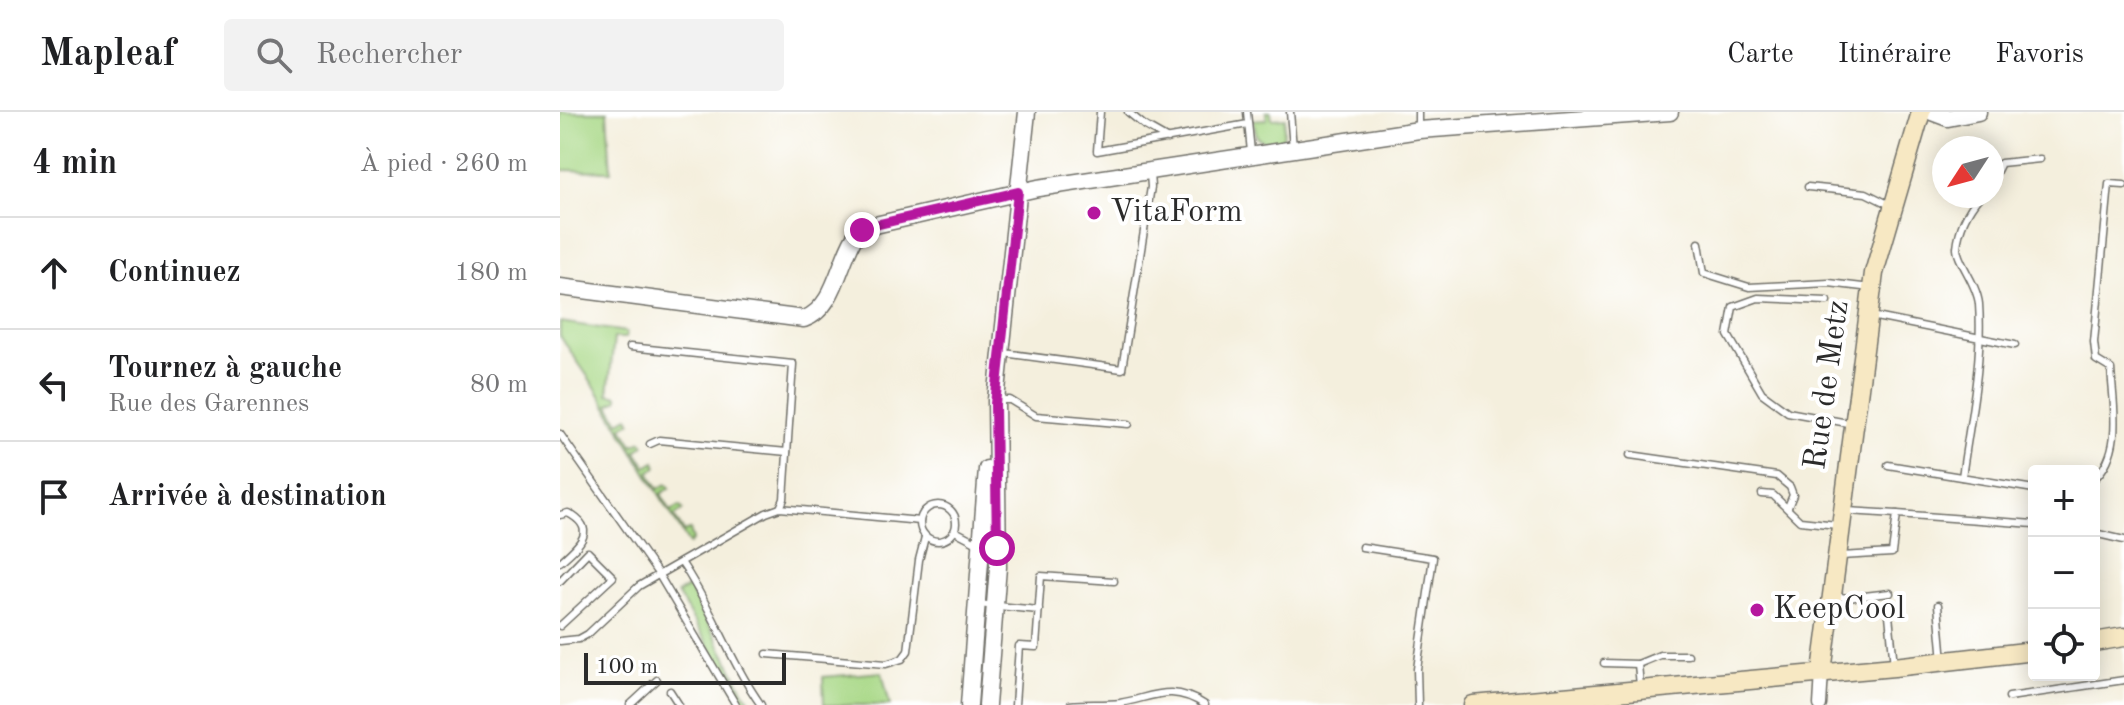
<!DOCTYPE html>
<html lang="fr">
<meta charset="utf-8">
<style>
body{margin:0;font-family:"Old Standard TT",serif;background:#f2f2f2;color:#202124}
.controls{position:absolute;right:24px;bottom:24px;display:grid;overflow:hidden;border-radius:8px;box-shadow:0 4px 20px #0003}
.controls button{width:72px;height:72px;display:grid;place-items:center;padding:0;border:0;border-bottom:2px solid #e0e0e0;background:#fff;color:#202124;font:40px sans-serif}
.compass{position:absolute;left:1372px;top:24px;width:72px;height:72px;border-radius:50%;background:#fff;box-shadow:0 4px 20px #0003;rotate:234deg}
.scale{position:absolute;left:24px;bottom:20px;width:202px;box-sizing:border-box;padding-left:8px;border:4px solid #2b2b2b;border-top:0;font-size:22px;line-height:28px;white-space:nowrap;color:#2b2b2b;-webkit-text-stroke:6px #fff;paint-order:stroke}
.stop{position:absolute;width:24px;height:24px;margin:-18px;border:6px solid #b5179e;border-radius:50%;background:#fff}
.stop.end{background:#b5179e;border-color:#fff;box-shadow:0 2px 8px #0008}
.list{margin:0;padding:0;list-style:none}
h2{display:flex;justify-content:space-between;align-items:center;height:104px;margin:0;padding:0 32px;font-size:34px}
h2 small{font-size:26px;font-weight:400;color:#757577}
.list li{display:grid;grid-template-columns:52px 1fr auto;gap:24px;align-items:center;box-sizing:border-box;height:112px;padding:0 32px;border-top:2px solid #e0e0e0}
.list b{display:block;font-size:30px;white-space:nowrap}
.list p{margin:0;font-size:26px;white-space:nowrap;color:#757577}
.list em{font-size:26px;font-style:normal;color:#757577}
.icon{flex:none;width:44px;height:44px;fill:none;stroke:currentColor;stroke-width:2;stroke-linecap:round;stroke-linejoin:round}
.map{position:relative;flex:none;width:1564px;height:593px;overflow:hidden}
header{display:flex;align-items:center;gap:48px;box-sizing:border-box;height:112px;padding:0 40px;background:#fff;border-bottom:2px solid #e0e0e0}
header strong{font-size:38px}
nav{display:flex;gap:44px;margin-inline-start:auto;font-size:28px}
.search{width:560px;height:72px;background:#f2f2f2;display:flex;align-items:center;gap:20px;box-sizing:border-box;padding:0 28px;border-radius:8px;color:#757577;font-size:30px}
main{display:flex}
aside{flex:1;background:#fff}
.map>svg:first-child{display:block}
</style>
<header>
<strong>Mapleaf</strong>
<div class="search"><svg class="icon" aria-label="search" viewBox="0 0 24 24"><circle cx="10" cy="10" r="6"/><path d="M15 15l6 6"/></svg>Rechercher</div>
<nav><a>Carte</a><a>Itinéraire</a><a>Favoris</a></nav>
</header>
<main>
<aside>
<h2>4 min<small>À pied · 260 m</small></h2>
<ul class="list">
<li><svg class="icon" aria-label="ahead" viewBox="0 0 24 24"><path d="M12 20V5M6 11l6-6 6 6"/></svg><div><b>Continuez</b></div><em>180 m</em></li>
<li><svg class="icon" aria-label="left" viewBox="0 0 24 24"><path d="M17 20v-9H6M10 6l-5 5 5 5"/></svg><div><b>Tournez à gauche</b><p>Rue des Garennes</p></div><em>80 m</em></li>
<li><svg class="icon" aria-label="arrive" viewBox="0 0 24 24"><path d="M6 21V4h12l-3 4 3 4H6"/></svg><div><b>Arrivée à destination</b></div></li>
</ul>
</aside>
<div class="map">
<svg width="1564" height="593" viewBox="0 0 1564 593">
<rect width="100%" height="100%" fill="#fff"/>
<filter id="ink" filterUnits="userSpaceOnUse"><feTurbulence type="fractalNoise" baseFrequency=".0125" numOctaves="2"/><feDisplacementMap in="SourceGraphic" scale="16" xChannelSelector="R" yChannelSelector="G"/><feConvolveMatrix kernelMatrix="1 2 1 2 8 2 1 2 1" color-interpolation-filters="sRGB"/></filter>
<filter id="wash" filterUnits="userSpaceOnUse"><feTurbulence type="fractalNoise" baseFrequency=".006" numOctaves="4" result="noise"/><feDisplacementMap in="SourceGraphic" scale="32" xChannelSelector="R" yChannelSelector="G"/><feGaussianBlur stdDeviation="1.8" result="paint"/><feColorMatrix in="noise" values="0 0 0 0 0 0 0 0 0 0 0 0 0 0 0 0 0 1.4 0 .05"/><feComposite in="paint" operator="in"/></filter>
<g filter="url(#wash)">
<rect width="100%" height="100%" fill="#f4efdd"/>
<g fill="#a8d886" stroke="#6a8258" stroke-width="2">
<polygon points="0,0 47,0 51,59 0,58"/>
<polygon points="706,0 711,0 712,7 725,6 723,26 710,33 697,25 693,8 707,7"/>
<polygon points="0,210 66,220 66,226 54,226 48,282 58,284 58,288 49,293 59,310 68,305 71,310 62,315 73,333 82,329 84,333 76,339 86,355 95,350 97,355 89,360 98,377 107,372 110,376 101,382 111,399 120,394 123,398 114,404 124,420 130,418 133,428 129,432 35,275 0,224"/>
<polygon points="129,475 183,578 192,593 184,593 117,481"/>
<polygon points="322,560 330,593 264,593 263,565"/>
</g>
</g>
<g filter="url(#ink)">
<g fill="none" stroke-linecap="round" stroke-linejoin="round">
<g stroke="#717069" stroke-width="9">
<g id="service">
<polyline points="540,0 537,39 688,12"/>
<polyline points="568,0 585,14 608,27"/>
<polyline points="687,0 691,40"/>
<polyline points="730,0 733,36"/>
<polyline points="858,0 858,16"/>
<polyline points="1432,69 1441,51 1480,47"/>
<polyline points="1248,75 1306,81 1330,93"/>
<polyline points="1139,131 1144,161 1189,175 1269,171 1311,176"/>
<polyline points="1267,189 1198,186 1173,195 1168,223 1202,281 1228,300 1293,312"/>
<polyline points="1311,204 1455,233"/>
<polyline points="70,235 233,252 224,387 220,396"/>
<polyline points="444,241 562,257 591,75 590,62"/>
<polyline points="437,288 450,288 476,304 569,312"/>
<polyline points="0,322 99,463 176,593"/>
<polyline points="90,332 99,328 227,340"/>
<polyline points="1070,343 1217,364 1230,375 1233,383 1228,395"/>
<polyline points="1328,353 1474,377"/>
<path d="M1402,365C1410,308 1423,249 1419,192C1417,171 1396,148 1397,135C1399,116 1408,98 1420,84"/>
<path d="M1534,367C1564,340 1553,293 1551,257L1536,248L1534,230L1549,72L1564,73"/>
<polyline points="1202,382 1213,383 1240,409 1277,413"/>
<circle cx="378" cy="411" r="18"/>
<polyline points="1337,402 1474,412"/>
<path d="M0,403L8,401C40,418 17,435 0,450"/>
<polyline points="395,419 414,429 421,435 437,436"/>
<polyline points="1534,421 1564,428"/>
<polyline points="802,435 873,446 857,557 858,593"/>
<polyline points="1281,444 1332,441 1337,402 1287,399"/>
<path d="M121,450C152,495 169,548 201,593"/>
<polyline points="0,469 28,440 53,465 0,514"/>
<polyline points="1274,484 1287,486 1330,481"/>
<polyline points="417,492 479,498"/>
<polyline points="1328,493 1334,553"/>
<polyline points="1378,493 1383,549"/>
<polyline points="0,529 19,527 28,522 79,474 206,401 220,396 360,409"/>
<polyline points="207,542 326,552 342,547 348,539 359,448 365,425"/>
<polyline points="1044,551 1078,552 1100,543 1128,543"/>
<polyline points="1078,552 1080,574"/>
<polyline points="110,579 119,593"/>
<polyline points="1449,585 1564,568"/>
<polyline points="70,593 97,568"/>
<polyline points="455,593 459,534 476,535 481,464 554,469"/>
<path d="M510,593C526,591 544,593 560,591C594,585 611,571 645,593"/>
</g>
</g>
<g stroke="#717069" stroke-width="15">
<polyline id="minor" points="1260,593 1262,560"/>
</g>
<g stroke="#717069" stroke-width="19">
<g id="tertiary">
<polyline points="1372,0 1388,6 1418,0"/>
<path d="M0,175L244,207C274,197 279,151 294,126L302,118L315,113L478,76L859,18L1110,0"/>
<polyline points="409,593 427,357"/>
<polyline points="427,593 438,455 436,288 467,0"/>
</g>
</g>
<g stroke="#717069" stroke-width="21">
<g id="secondary">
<polyline points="1534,530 1564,525"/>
<polyline points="1262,560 1314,161 1361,0"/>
<polyline points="913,593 1334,555 1474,539"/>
</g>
</g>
<use href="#service" stroke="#fff" stroke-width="6"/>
<use href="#minor" stroke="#fff" stroke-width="12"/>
<use href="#tertiary" stroke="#fff" stroke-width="16"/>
<use href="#secondary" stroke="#f7e8c3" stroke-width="18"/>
</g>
</g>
<g fill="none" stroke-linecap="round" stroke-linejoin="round" filter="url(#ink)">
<polyline stroke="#b5179e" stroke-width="10" points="302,118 315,113 458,80 435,292 437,436"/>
</g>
<g fill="#b5179e" stroke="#fff" stroke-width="3">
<circle cx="534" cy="101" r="8"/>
<circle cx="1197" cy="498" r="8"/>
</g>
<g text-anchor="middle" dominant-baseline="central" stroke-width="8" stroke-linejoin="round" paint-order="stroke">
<g font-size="32" fill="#2b2b2b" stroke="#fff" text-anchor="start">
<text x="550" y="101">VitaForm</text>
<text x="1213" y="498">KeepCool</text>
</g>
<g font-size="32" fill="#2b2b2b" stroke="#fff">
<text transform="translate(1268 273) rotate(-82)">Rue de Metz</text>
</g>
</g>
</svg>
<div class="controls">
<button>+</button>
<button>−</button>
<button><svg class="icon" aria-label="locate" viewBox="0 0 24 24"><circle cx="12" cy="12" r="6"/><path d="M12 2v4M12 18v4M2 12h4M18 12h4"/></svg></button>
</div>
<svg class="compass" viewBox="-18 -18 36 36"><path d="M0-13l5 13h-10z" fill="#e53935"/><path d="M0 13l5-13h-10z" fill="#757577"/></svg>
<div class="scale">100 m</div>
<div class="stop" style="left:437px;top:436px"></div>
<div class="stop end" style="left:302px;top:118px"></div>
</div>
</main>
